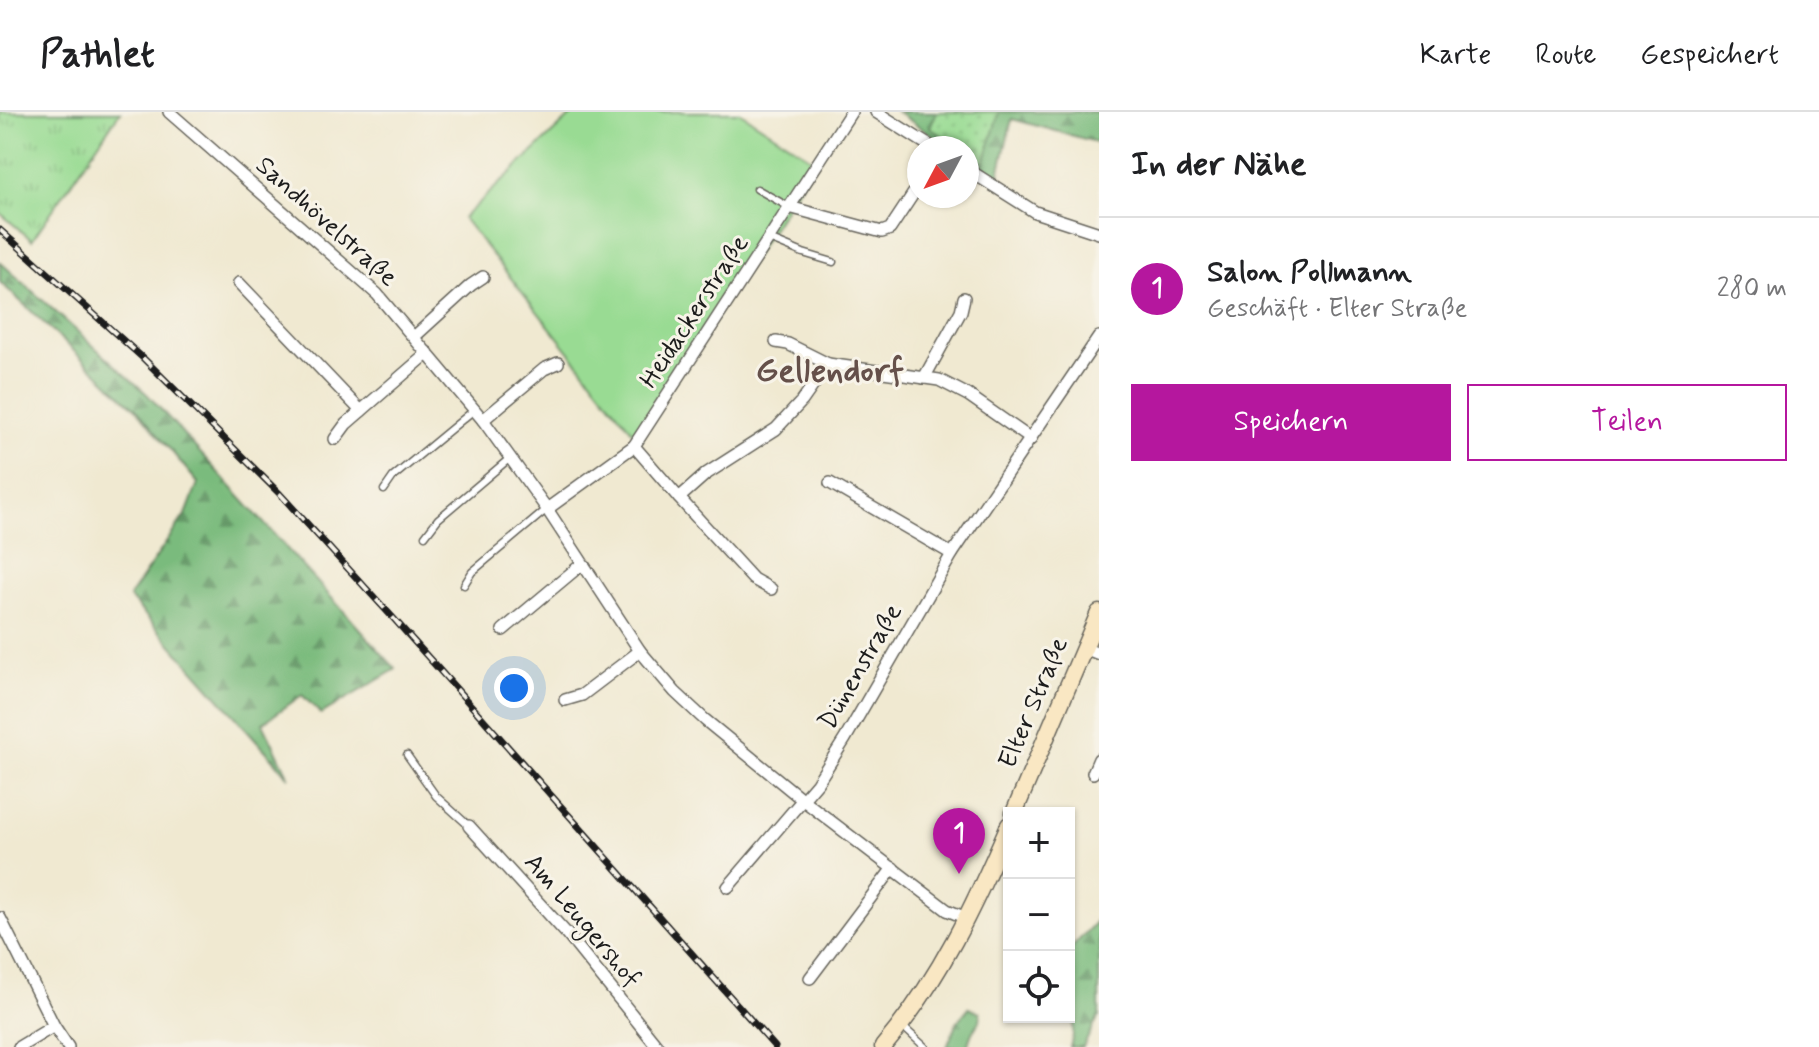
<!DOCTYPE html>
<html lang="de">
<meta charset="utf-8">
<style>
body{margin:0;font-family:Mynerve,sans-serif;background:#f6f6f6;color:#202124}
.controls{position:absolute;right:24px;bottom:24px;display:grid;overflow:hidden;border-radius:0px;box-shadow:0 2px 6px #0004}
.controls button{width:72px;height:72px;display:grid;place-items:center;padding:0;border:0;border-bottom:2px solid #e0e0e0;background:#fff;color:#202124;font:40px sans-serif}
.compass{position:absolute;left:907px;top:24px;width:72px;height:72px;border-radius:50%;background:#fff;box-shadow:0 2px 6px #0004;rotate:229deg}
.you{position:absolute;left:514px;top:576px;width:28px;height:28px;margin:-20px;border:6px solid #fff;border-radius:50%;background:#1a73e8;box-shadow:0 0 0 12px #1a73e833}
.badge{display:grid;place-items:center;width:52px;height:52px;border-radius:50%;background:#b5179e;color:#fff;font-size:26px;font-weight:700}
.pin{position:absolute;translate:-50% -66px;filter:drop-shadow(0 2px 4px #0008)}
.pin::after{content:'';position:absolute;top:42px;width:28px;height:24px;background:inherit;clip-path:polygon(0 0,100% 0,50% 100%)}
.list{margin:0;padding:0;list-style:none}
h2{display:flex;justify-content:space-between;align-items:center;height:104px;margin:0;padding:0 32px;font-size:34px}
h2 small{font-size:26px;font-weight:400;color:#757577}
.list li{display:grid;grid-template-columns:52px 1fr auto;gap:24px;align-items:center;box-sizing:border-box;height:144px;padding:0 32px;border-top:2px solid #e0e0e0}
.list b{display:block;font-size:30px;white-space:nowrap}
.list p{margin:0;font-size:26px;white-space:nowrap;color:#757577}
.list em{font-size:26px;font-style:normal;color:#757577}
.actions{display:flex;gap:16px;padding:24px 32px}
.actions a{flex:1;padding:18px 0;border:2px solid #b5179e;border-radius:0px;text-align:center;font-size:28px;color:#b5179e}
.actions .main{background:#b5179e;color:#fff}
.icon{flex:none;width:44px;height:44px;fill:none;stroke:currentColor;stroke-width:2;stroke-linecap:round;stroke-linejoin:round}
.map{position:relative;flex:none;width:1099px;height:935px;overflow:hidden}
header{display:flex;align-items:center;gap:48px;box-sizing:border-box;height:112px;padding:0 40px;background:#fff;border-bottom:2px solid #e0e0e0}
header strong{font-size:38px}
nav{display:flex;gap:44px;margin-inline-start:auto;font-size:28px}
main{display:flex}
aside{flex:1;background:#fff}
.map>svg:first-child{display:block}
</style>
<header>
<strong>Pathlet</strong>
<nav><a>Karte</a><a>Route</a><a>Gespeichert</a></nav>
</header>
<main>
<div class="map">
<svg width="1099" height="935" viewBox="0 0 1099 935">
<defs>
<pattern id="grass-tufts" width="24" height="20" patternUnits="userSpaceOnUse" patternTransform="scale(2)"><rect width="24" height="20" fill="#99db93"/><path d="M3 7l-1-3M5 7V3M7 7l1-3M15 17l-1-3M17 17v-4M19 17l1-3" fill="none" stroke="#83bb7e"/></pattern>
<pattern id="forest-firs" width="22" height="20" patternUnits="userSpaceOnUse" patternTransform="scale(2)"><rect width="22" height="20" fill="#7abb7d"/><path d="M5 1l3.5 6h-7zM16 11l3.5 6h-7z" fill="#639766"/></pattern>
<pattern id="park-dots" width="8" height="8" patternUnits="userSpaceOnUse" patternTransform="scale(2)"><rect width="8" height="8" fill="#99db93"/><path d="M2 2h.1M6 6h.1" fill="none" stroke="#83bb7e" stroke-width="1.8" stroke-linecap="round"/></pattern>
</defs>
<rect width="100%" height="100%" fill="#f7f3e8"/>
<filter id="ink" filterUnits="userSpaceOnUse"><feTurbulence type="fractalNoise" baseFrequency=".0125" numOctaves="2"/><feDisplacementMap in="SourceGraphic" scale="16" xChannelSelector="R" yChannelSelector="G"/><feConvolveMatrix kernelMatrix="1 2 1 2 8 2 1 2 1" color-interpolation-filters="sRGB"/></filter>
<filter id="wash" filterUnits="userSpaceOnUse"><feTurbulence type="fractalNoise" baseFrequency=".006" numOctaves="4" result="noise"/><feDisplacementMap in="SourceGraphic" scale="32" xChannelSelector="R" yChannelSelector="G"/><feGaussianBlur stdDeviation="1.8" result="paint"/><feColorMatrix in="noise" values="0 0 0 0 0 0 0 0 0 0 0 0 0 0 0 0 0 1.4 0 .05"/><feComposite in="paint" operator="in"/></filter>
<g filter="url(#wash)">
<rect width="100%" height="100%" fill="#f0e9d1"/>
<polygon fill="url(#grass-tufts)" stroke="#5a7c58" stroke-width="2" points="0,0 120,0 32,128 0,101"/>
<g fill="url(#forest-firs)" stroke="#4b6c4c" stroke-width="2">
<polygon points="897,0 1099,0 1099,31 1012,7 998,66 967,46 967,36 952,36"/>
<polygon points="0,150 147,282 396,557 321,602 302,583 263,611 289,665 129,485 187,400 198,371 137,298 0,170"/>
<polygon points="1099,806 1099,904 1083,935 1070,935 1073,923 1074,904 1069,899 1069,839"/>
<path d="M969,896L980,900C982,910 978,911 973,919C970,924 969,930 967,935H947L957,910Z"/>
</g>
<polygon fill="url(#park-dots)" stroke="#5a7c58" stroke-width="2" points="936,0 999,0 984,51 967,40 967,36 961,36 930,16"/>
<polygon fill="#99db93" stroke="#5a7c58" stroke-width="2" points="575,0 739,0 816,49 637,325 463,106"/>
</g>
<g filter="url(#ink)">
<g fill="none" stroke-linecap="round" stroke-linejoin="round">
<g stroke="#66645b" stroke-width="9">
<g id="service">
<polyline points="757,77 789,95"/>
<polyline points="769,127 803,141 833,150"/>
<polyline points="384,378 393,365 474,298"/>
<polyline points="425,424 438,407 510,346"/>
<polyline points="464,473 472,460 547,397"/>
<polyline points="407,643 436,684 469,714"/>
<polyline points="901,913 925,935"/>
</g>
</g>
<g stroke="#66645b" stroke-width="14">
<g id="minor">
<polyline points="169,0 377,182 483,308 547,397 640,539 675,580 705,608 803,688 947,798 966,806"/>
<polyline points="876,0 933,36"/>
<polyline points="967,57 1035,100 1099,121"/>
<polyline points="789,95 882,120 890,117 919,73"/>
<polyline points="239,171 361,299"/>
<polyline points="414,225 471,173 483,165"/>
<polyline points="776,230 788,232 828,252"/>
<polyline points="924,266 961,199 964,186"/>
<polyline points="483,308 544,257 558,251"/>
<polyline points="335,327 346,312 428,241"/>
<polyline points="634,334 679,386 706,362 776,317 802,289 828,252 939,268 968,283 1031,327"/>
<polyline points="830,371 952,442"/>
<polyline points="679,386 753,467 771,477"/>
<polyline points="547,397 634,334 851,0"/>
<polyline points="503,518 582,452"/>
<polyline points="1084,536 1099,542"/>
<polyline points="565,588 582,583 640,539"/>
<polyline points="1093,661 1099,647"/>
<polyline points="469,714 567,822 658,935"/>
<polyline points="728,775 817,671 845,627 952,442 1099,225"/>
<polyline points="0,806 54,914 68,935"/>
<polyline points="810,866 893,756"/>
<polyline points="19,935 54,914"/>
</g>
</g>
<g stroke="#66645b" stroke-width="19">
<g id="secondary">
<polyline points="1014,701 1099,501"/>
<path d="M883,935C939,869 975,792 1009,713"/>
</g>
</g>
<use href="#service" stroke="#fff" stroke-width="6"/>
<use href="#minor" stroke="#fff" stroke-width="11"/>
<use href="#secondary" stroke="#f9e7c3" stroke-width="16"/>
<g stroke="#1c1c1c" stroke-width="7">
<polyline id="rail" points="0,118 144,247 280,382 395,508 775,935"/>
</g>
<use href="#rail" stroke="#f7f3e8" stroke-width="4" stroke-dasharray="12" stroke-linecap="butt"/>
</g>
</g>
<g text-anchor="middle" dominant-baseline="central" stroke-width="6" stroke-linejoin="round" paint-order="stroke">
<g font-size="26" fill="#1c1c1c" stroke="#f7f3e8">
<text transform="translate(326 110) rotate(42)">Sandhövelstraße</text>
<text transform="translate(695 200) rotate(-57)">Heidackerstraße</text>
<text transform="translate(861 555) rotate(-60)">Dünenstraße</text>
<text transform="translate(1034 591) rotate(-67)">Elter Straße</text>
<text transform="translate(582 809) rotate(50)">Am Leugershof</text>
</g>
<g font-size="34" font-weight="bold" fill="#65504a" stroke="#f7f3e8">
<text x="830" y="259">Gellendorf</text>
</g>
</g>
</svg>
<div class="controls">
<button>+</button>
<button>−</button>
<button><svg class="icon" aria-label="locate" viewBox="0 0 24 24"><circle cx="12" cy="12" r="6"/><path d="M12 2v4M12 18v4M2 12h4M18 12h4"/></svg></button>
</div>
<svg class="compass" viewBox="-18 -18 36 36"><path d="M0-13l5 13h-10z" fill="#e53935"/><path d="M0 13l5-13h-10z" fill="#757577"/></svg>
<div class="you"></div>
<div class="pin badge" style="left:959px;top:762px">1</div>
</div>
<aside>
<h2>In der Nähe<small></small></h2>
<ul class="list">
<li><span class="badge">1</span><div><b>Salon Pollmann</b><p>Geschäft · Elter Straße</p></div><em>280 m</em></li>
</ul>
<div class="actions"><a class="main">Speichern</a><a>Teilen</a></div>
</aside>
</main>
